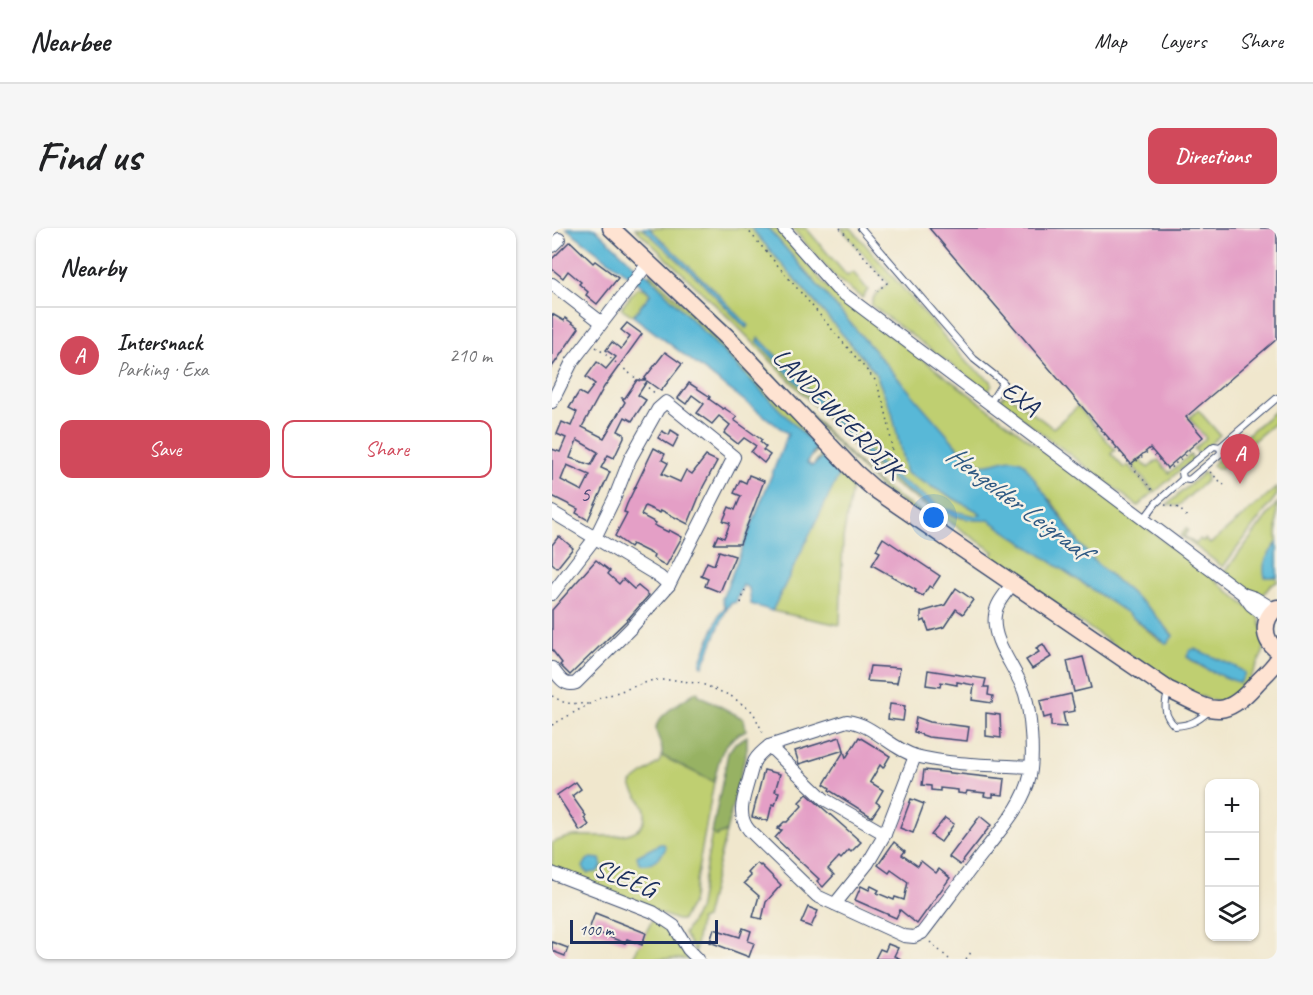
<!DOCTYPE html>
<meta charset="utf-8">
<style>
body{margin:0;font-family:Caveat,sans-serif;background:#f6f6f6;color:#202124}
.controls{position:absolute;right:18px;bottom:18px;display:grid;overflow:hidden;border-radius:12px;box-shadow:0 2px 4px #0004}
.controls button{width:54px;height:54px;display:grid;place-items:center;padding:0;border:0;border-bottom:2px solid #e0e0e0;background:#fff;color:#202124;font:30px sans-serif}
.scale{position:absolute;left:18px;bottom:15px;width:148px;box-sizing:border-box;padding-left:6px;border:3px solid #1b2f5e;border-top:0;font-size:16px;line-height:21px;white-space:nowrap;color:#1b2f5e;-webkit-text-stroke:4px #f7f3e8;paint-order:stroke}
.you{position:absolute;left:382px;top:290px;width:21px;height:21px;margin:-15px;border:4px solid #fff;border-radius:50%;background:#1a73e8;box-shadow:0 0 0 9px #1a73e833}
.badge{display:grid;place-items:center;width:39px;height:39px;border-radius:50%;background:#d1495b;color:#fff;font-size:20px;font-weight:700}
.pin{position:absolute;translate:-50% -50px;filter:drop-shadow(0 2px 3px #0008)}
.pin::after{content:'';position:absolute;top:32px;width:21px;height:18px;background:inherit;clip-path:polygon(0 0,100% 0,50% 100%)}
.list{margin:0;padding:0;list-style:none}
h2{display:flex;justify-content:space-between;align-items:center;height:78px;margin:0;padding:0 24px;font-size:26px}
h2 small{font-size:20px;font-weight:400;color:#757577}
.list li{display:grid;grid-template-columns:39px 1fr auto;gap:18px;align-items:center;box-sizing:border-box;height:96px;padding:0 24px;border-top:2px solid #e0e0e0}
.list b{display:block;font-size:22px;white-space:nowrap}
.list p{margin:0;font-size:20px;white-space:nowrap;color:#757577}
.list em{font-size:20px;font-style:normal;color:#757577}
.actions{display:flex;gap:12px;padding:18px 24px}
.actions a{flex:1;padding:14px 0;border:2px solid #d1495b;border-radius:12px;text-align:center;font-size:21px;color:#d1495b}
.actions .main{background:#d1495b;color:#fff}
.icon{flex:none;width:33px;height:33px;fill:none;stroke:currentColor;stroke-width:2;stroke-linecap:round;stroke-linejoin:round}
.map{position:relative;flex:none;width:725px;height:731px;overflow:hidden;border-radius:12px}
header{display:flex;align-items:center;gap:36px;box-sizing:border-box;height:84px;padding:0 30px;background:#fff;border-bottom:2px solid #e0e0e0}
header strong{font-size:28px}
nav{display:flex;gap:33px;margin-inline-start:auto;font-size:21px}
.intro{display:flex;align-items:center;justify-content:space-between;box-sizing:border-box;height:144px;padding:0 36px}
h1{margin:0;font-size:42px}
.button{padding:15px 27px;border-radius:12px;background:#d1495b;color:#fff;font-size:21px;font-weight:700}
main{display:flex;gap:36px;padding:0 36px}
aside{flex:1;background:#fff;border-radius:12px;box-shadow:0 2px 4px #0004}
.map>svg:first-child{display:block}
</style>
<header>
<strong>Nearbee</strong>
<nav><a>Map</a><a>Layers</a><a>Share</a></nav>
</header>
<div class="intro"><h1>Find us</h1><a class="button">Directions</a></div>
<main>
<aside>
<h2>Nearby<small></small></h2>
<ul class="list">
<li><span class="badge">A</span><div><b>Intersnack</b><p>Parking · Exa</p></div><em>210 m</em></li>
</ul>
<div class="actions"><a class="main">Save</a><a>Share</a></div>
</aside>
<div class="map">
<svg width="725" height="731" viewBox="0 0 725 731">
<rect width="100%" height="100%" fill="#f7f3e8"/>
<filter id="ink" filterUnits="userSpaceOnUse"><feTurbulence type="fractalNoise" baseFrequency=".0167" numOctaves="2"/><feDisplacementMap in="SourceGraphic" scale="12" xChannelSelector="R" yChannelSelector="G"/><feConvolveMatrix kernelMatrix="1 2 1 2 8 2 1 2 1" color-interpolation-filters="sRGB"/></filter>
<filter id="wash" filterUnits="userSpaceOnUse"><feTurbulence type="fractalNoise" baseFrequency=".008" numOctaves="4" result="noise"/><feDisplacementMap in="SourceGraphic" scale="24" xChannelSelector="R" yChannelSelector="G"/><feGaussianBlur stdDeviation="1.35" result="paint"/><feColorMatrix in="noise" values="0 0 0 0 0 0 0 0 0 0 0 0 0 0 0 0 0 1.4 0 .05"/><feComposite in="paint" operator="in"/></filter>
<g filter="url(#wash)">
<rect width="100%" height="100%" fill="#f0e7cd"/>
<g fill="#bfcf71" stroke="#6d7f68" stroke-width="1.5" fill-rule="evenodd">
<path d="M83,0H91L151,55L194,100L196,97L164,64L97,0H199L323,144L340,184L354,245L427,284L429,287L424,288L392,281L336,244L207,110L205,113L321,234C351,262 394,296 437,292L575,385L605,410L615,415L621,407L599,382L544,335L529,318L499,272L436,237L422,236L416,231L216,0H224L276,60L656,346L707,389L713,413L711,425L693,460L668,475L630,462L332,263L95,26L97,23L321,250L336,262L438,330L442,324L333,250L180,93ZM638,423L684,439L693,445L688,454C670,449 650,441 635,429Z"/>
<polygon points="240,0 254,0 295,48 301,44 316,62 310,70 284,50"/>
<polygon points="289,0 299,0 416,136 439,153 440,157 436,164 319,77 322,69 336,55"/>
<polygon points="99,45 270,215 255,235 264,219 97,48"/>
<polygon points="86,59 89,61 91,59 98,66 81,88 69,80"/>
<polygon points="454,165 501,200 526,178 563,222 559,226 572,240 576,237 601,265 586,278 447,173"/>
<polygon points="725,181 725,193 668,241 664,241 660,237"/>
<polygon points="646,182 668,207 647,226 642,221 654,210 637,190"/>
<polygon points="275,219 302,249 291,310 288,397 220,383 288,244 273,228 260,239"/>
<polygon points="638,227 641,231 603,264 581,238 588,231 596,240 606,232 617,245"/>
<polygon points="652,244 655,249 654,253 626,278 615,277"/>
<polygon points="725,259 725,267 671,339 631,309 628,309 634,300 636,302 632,308 644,316 648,311 651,313 653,311 658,316"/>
<polygon points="725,275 725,354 719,357 709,369 672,345"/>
<path d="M110,528L162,554L140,675L130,692H125L0,643V615C7,612 15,609 23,608C41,606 97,617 93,583C92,572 80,566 79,555L107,534Z"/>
<polygon points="174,604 153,690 148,692 143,724 132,706 146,683 160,605 164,608"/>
<polygon points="102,689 111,696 138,731 80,731"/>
</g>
<g fill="#97b263" stroke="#597060" stroke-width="1.5">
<path d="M145,463L147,467L192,491L194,502C170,513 167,529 162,554L110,528C112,518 105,510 104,501C103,488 135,470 145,463Z"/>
<polygon points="195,508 195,521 174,604 164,608 160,605 176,525 183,515"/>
</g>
<g fill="#58b8d7" stroke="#3a749a" stroke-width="1.5">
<polygon points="14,0 43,0 83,38 97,48 264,219 255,235 260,238 273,228 289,243 220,383 199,376 197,360 191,357 184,374 178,376 173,384 151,438 149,437 149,433 168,385 173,380 170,371 236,206 81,88 98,67 98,64"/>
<polygon points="91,0 97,0 164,64 196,97 194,100 151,55"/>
<path d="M199,0H216L416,231C436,246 453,224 471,234L529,318L544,335L599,382L621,408L615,416L575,385L437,292C394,295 351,262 321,234L205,113L207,110L336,244L392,281L424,288L429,287L427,284L354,245L340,184L323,144Z"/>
<path d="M725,315V349H713C709,334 716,327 725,315Z"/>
<polygon points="643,421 684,439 693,445 688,455 658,443 635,429 638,422"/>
<path d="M108,616H112L114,620C109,629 97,640 87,635L85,628Z"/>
<polygon points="39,630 48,631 50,638 45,644 35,645 31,639 35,632"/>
</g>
<g id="blocks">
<g fill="#e49fc6" fill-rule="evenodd">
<polygon points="377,0 725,0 725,111 634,189 651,209 615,240 598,220 579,236"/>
<polygon points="18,13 41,35 43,33 66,50 45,76 34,67 36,64 27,56 29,54 16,43 11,50 0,41 0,31"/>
<polygon points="0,86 12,93 13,90 27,100 0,139"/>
<path d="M75,95L90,106L52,159L30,199L52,210L73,174L70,170H73L85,152H94L92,151L113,124L130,136L109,163L95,153L86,167L94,172L80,193L73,189L66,203L72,206V209L62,230L56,227L49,240L58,244L36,292L24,285L26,281L0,268V221L8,224L14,210L5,206L10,194L19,198L25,184L17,180L27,164L34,168L43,156L34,149L45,134L54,141L64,129L54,122L60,114L69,121L78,109L69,102ZM25,212L46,224L39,237L18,230ZM15,237L38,247L30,263L9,252Z"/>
<polygon points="137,155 154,166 158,169 157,171 171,181 172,180 178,184 185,189 182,192 210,212 208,214 214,219 211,222 218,227 212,235 199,224 204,218 192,210 186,216 172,205 178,197 167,188 160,196 145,185 152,176 140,167 134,176 126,170"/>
<polygon points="119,202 127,207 121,219 106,210 110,203 117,207"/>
<polygon points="102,220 113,226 110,232 116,235 110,246 128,254 134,242 140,246 154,228 165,233 151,259 136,296 109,282 108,285 93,278 89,287 104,295 102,297 116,304 117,302 130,309 114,338 101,330 102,327 80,316 78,319 63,308 75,285 72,284 75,276"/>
<polygon points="197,247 212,253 188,316 162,316 166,307 172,310 175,303 178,295 171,293 177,279 183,282 189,268 182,265 188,252 194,255"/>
<polygon points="7,308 21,320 5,340 0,335 0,317"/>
<polygon points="331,310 388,348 380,360 377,358 371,368 363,364 364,362 320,337 328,324 324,322"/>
<polygon points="167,323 183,328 168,364 153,358 156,351 149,348 155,334 162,337"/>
<polygon points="44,332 58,343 56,346 67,356 71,351 82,361 86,358 97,367 75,392 18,447 8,437 10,435 0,422 0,382"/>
<polygon points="404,360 421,372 411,386 404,381 392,399 377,403 373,392 369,394 369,384 393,377"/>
<polygon points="491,416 499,429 480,441 474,432 487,424 484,420"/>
<polygon points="531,429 539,460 522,464 515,433"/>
<polygon points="318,438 348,440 345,455 315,453"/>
<polygon points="376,442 434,451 432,459 437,459 436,467 441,468 440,475 420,472 422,457 405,454 405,457 389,454 388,459 374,457"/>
<polygon points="519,466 523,483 511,485 514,499 499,498 499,488 492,490 488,473"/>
<polygon points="338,476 353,478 351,493 336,491"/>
<polygon points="434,485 448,487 449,510 434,508"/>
<polygon points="364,489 378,494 417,499 415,513 376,509 362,504"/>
<polygon points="288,509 292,522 247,536 243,523"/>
<polygon points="307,509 338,528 331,540 328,537 318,554 331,562 324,574 328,577 320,589 277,562 278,560 272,556 292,523 294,530"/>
<polygon points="212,542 228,546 223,563 227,564 223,577 220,576 216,593 200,589"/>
<polygon points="372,542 453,551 451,567 441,566 441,569 437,569 432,568 433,565 415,563 414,566 406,565 406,562 388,560 388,563 379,562 379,558 370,557"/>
<polygon points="24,554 29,561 20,568 34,588 32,590 37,597 28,603 5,567"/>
<polygon points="255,566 309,614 299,624 297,622 289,631 287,629 276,641 282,647 271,659 265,653 267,651 223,610 230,602 225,601 232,594 235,594 250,578 247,574"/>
<polygon points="359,571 372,576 361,605 348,600"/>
<polygon points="428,588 439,597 408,637 397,629"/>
<polygon points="393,590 402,596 389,614 379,607"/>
<polygon points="342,614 353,623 350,627 366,638 369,633 384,645 387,641 398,650 365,696 348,682 344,690 303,672 309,658 317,662 319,658 327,662 325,665 342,672 343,669 352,672 356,654 339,642 337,645 326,637"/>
<polygon points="205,635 208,638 209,637 229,657 214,674 210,691 201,689 207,668 192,655 199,648 196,645"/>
<polygon points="256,679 266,683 259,699 249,695"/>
<polygon points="43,685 94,705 90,717 75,711 73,715 47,705 40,705 38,699"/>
<polygon points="191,700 199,703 196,713 202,715 197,729 158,714 162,701 188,709"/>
<polygon points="0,714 16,720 13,728 0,723"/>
<polygon points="336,716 346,720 342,728 349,731 323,731 328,721 333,723"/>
</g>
</g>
</g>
<g filter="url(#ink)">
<use href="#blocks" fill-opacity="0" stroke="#3b4b6f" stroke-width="1.5"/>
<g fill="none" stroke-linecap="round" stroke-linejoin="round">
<g stroke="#3b4b6f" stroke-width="8">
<g id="lane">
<polyline points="309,0 422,131 451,154 438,175"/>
<polyline points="631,251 630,244 662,218 668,219"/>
<polyline points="592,291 604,275 631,251 637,252 669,225 668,219 725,170"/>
<path d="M617,462C612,476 611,487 623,498C639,497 646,493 658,482"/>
</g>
</g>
<g stroke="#3b4b6f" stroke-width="14">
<g id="street">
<polyline points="231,0 285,61 691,366 699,377 716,390"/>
<polyline points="0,18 7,11"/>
<polyline points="0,56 49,94"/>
<polyline points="0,174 20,134 97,34"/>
<polyline points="0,284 108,349 117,357"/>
<path d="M461,355C454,365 444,375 443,387C439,415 465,440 473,466C479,487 482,527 478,548C472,577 448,602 431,625C410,652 390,679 370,705L362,709L352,708L265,668L197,602C184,587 192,569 197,551C199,545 200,538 203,532C206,527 212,522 217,518L295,493C321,496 339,521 364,528C398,537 443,537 479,539"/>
<path d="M0,366L43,310L63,269L78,231L106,181L114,174L182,229L117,357L79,400L24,455C12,459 7,449 0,440"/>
<polyline points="691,366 703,370 723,382"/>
<polyline points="217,518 272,571 333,606"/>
<polyline points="0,645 101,684 122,698 136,721 146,731"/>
<polyline points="283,676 316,635 333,606 363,528"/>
</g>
</g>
<g stroke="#3b4b6f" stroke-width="19">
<g id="secondary">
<path d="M59,0L175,109L303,244L321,260L617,462C657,480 669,496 703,457C710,449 719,442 725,433"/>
<path d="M725,380C710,391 710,411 725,422"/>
</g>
</g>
<g stroke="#3b4b6f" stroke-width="1.5" stroke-dasharray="1.5 4.5" stroke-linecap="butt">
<path d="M194,0L323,152C336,185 339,203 341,239"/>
<polyline points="288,0 335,55 325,63"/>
<polyline points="44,119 104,166"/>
<polyline points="544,197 602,264"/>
<polyline points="580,237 598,222 616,242 639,222 641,225"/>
<polyline points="658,244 672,257"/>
<polyline points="613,277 627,280 635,289"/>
<polyline points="189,375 194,358"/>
<polyline points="0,468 13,475 36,476"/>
<polyline points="0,497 46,471 101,452 123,452 150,456 179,468 201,484 212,507"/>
<polyline points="378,714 397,731"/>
<polyline points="414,731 420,723"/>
</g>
<use href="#lane" stroke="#fff" stroke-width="6"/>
<use href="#street" stroke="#fff" stroke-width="12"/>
<use href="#secondary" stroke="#fee3d2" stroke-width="16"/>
</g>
</g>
<g text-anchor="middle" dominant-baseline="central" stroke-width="5" stroke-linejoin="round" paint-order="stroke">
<g font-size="22" fill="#4d4b78">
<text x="33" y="266">5</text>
</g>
<g font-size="26" fill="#1b2f5e" stroke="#f7f3e8">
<text transform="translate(469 170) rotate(37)">EXA</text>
<text transform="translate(286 185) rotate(45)">LANDEWEERDIJK</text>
<text transform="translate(73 650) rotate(22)">SLEEG</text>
</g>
<g font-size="27" font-style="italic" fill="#2d5882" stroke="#f7f3e8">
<text transform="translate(466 274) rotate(37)">Hengelder Leigraaf</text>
</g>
</g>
</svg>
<div class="controls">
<button>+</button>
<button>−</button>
<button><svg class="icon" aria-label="layers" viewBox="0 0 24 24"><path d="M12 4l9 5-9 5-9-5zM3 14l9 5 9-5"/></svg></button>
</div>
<div class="scale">100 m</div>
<div class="you"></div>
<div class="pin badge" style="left:688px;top:256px">A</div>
</div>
</main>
